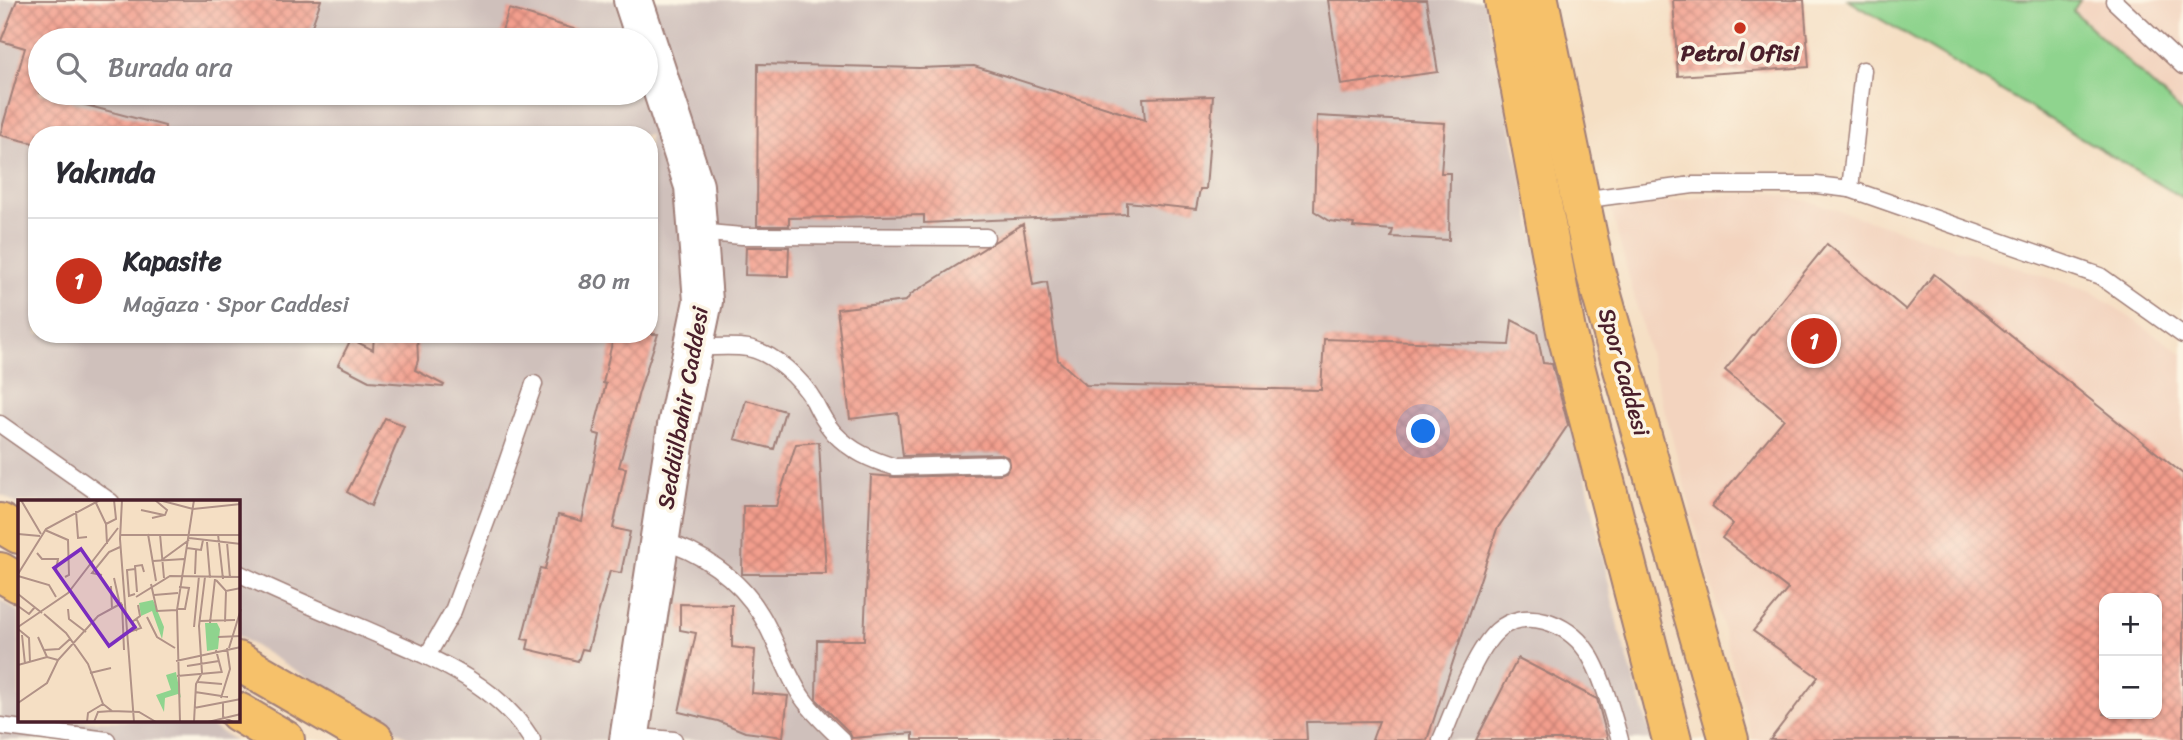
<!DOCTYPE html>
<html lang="tr">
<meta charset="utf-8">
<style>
body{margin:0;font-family:Sriracha,sans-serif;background:#f7f7f7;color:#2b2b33}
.controls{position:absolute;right:21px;bottom:21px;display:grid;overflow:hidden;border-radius:14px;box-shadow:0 2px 5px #0004}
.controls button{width:63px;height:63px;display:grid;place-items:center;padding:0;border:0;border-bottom:2px solid #e1e1e2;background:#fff;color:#2b2b33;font:35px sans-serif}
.you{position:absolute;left:1424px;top:432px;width:24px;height:24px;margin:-18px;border:5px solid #fff;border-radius:50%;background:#1a73e8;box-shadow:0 0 0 10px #1a73e833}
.badge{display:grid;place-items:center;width:46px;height:46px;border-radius:50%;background:#c8321e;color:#fff;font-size:23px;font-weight:700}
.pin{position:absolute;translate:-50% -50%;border:4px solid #fff;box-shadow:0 2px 7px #0006}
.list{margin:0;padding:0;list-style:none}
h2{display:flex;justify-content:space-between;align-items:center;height:91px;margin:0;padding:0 28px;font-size:30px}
h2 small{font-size:23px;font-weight:400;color:#7c7c81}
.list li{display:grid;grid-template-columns:46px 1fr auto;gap:21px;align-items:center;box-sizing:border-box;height:126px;padding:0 28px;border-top:2px solid #e1e1e2}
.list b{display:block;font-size:26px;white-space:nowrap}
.list p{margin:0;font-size:23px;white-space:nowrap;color:#7c7c81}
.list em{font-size:23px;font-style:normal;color:#7c7c81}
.icon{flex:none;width:38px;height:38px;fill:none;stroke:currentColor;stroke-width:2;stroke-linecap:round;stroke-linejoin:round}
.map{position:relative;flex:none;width:2183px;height:740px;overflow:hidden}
.search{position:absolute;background:#fff;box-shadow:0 2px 5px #0004;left:28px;top:28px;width:630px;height:77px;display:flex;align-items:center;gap:18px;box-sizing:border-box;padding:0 24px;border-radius:38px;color:#7c7c81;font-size:26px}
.panel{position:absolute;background:#fff;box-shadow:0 2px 5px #0004;left:28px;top:126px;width:630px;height:217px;border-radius:28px}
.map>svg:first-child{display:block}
</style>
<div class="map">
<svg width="2183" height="740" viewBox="0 0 2183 740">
<defs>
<pattern id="building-cross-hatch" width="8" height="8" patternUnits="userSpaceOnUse" patternTransform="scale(1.75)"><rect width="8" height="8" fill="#f39e8d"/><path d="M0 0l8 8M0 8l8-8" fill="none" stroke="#c78073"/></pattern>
</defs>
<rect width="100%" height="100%" fill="#fcf5e5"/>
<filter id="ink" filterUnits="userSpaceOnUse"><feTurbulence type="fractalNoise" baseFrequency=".0143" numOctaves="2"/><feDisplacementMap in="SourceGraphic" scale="14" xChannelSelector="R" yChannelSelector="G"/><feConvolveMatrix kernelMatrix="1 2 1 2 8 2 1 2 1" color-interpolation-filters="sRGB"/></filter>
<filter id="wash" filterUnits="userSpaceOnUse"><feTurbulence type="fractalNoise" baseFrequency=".00686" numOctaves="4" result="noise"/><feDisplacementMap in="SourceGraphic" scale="28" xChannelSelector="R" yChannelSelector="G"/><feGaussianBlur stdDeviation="1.57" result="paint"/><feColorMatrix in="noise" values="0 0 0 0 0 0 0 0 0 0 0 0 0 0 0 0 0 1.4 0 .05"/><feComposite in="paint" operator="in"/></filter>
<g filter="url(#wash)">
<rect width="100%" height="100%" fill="#f5dfc4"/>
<g fill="#f3d4bf" fill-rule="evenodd">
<polygon points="2080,0 2183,0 2183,113 2072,11"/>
<path d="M1768,192L1815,203L2091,291L2183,354V740H1753L1611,210L1700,197ZM2104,598H2157V714H2104Z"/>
</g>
<g fill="#cfc0bb" fill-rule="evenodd">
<path d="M0,0H1484L1618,627L1652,740H412L238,636V502H19V505L0,494ZM40,40H646V93H40ZM37,135H649V334H37Z"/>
<polygon points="0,600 19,612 19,721 202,721 234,740 0,740"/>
</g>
<polygon fill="#8fd48e" stroke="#6c7a5c" stroke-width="2" points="1848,0 2080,0 2073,11 2183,113 2183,198"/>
<g id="blocks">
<g fill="url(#building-cross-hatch)" fill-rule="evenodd">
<polygon points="17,0 321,0 307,40 40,40 40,93 165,126 164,135 37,135 37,144 0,135 25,48 1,41"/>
<polygon points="1328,0 1426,0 1438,72 1341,85"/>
<polygon points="1673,0 1804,0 1809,67 1678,76"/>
<polygon points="509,9 590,34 589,40 499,40"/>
<polygon points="758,64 919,68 974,66 1145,120 1143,98 1213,96 1206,189 1200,189 1196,209 1127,202 1127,214 924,223 924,215 789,218 789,226 757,226"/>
<polygon points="1317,116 1445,123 1441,173 1450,173 1449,240 1391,237 1393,230 1353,227 1354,224 1330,221 1314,211"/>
<polygon points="1023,224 1033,285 1047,282 1058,360 1086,385 1321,390 1324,339 1509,345 1512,320 1537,333 1543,363 1552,364 1568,425 1497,529 1427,740 1372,740 1379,721 1306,722 1307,740 913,740 913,733 852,738 849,732 816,699 817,640 864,640 871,475 895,477 1000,474 1006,472 1010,464 1009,458 1000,454 903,456 898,413 850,419 837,309 906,301 911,294"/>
<path d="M1827,244L1906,310L1934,274L2183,474V740H1770L1818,677L1753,631L1788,589L1722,538L1733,524L1712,506L1784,419L1725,370ZM2104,598H2157V714H2104Z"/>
<polygon points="746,247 789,247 788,276 745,275"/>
<polygon points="374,334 417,334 418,360 415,370 444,385 443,387 369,381 338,365 351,339 373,350"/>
<polygon points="614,334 658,334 639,392 619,467 626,468 613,528 630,532 621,573 610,571 588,650 582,649 578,661 527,649 529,640 522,639 540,568 545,569 558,515 582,521 600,435 593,433 606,384 603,383"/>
<polygon points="746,400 785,411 774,449 735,439"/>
<polygon points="385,418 404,426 371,506 347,492"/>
<polygon points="819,442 826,574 742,574 743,506 776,506 796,444"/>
<polygon points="680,604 732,605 732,647 755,650 752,693 788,696 783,737 745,732 718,721 679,712 696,633 680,630"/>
<polygon points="1518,658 1597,699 1608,740 1476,740"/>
</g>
</g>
</g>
<g filter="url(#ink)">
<use href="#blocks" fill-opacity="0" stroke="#a07f78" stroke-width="2"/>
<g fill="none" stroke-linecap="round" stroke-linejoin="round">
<g stroke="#a07f78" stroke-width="19">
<g id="service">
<polyline points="2114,1 2183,66"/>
<polyline points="1863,70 1850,189 2100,276 2183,335"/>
<polyline points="1581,200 1693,185 1816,185 1850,189"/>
<polyline points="697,232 742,236 986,237"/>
<path d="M694,347C711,348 731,345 748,348C774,353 801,379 814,401C820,413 825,423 834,433C851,451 871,460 895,467L1000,464"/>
<polyline points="0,424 111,502"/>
<path d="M659,540C700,551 739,578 761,615C777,641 785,672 802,697C813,713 828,727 842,740"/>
<path d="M238,573C280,593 322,611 365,629C426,656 495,680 532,740"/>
<polyline points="427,656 453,611 492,506 534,384"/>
<polyline points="0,726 107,740"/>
<polyline points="635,740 651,738 674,740"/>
<path d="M1441,740C1454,710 1474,652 1497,631C1524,606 1568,623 1586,650C1601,670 1613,715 1620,740"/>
</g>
</g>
<g stroke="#a07f78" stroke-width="42">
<polyline id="tertiary" points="629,740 677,426 703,301 694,186 633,0"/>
</g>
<g stroke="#a07f78" stroke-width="42">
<g id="primary">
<polyline points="1504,0 1566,331 1672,740"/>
<polyline points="1539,0 1595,271 1729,740"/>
<polyline points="0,523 19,534"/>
<polyline points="0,572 19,583"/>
<polyline points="238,661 374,740"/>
<polyline points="238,712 285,740"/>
</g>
</g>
<use href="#service" stroke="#fff" stroke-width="16"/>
<use href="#tertiary" stroke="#fff" stroke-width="38"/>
<use href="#primary" stroke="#f6c16b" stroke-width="38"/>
</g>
</g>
<circle fill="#c8321e" stroke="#fcf5e5" stroke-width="2.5" cx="1740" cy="28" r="7"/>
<g text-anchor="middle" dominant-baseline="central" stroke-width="7" stroke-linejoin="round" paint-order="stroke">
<g font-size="23" font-weight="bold" fill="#4a1f2b" stroke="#fcf5e5">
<text x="1740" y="53">Petrol Ofisi</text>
</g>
<g font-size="23" fill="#4a1f2b" stroke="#fcf5e5">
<text transform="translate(1624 372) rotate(74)">Spor Caddesi</text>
<text transform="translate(683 408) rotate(-80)">Seddülbahir Caddesi</text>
</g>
</g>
<g transform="translate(18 500)">
<rect width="222" height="222" fill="#f5dfc4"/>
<path d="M135,100L146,127L144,139L134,111L123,116L121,103ZM187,123H199L202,129L200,149L189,151ZM158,172L163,198L160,194L147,198L146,212L138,195L153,190L148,175Z" fill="#8fd48e"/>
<path fill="none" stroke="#b19287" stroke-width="2" d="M3,0L23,34M104,0L102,39L116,222M141,0L175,9L223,4M78,3L88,24L89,44M123,10L146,15M58,11L60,38L69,37M134,18L147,15L149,10L137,0M88,24L98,19L96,0M27,30L50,40L51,75L47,77M0,34L22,36M130,34L138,81M142,34L146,78M200,34L205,79M102,35H223M171,38L223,44M189,42L192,78M209,42L212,78M169,48L183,50L185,40M19,53L24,59H40L38,70M145,59L171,40M135,61L166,59M0,74L28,29L82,0M177,74L178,50M84,75L74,73L91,52L102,47M0,76L31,85L38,97M96,78L102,105M198,80L208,91L223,88M133,84L139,111L159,110M93,86L94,109M119,92L117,66L124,65L126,72M0,94L24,113M117,94L111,96L109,70L117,69M136,95L160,93M118,97L152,76L223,77M104,104L106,150M0,106L11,114L17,107M50,109L51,119L68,132M159,109H167L171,88L161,87M26,114L48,133L70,164L85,204L94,211L121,212L138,222M129,117L139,137L157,148M181,121L217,120M207,122L208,91M192,123L197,79M0,127L50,93L100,28M176,127L181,76M0,129L11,138L12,162M119,131L114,122L122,116L120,105M111,132L123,128L118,118M4,135L7,164M20,137L29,157M200,137L223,136M211,148L223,109M26,150L41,149L52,139M198,150L204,173M158,161L223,147M0,165L29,157L40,160M169,166L201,161M72,173L93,168M159,176L204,172M180,182L204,184M177,192L210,197M203,198L212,169L209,148M0,203L29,183L40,160L80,116L104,103M205,203V217L215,222M176,208L223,199M69,222L70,213L85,204M76,222L80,212L94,211M162,222L159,110L176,0M176,222L178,184L184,173L181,126L187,77M190,222L223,214"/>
<path fill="#7b2cbf" fill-opacity="0.15" stroke="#7b2cbf" stroke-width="3.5" d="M63,49L117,127L91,146L36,68Z"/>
<rect width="222" height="222" fill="none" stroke="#4a1f2b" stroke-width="3.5"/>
</g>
</svg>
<div class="controls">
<button>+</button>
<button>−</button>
</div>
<div class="you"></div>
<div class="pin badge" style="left:1814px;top:341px">1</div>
<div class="search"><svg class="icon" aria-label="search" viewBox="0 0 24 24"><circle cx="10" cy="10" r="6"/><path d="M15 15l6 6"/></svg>Burada ara</div>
<section class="panel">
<h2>Yakında<small></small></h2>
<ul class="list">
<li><span class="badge">1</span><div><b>Kapasite</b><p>Mağaza · Spor Caddesi</p></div><em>80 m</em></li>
</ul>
</section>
</div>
